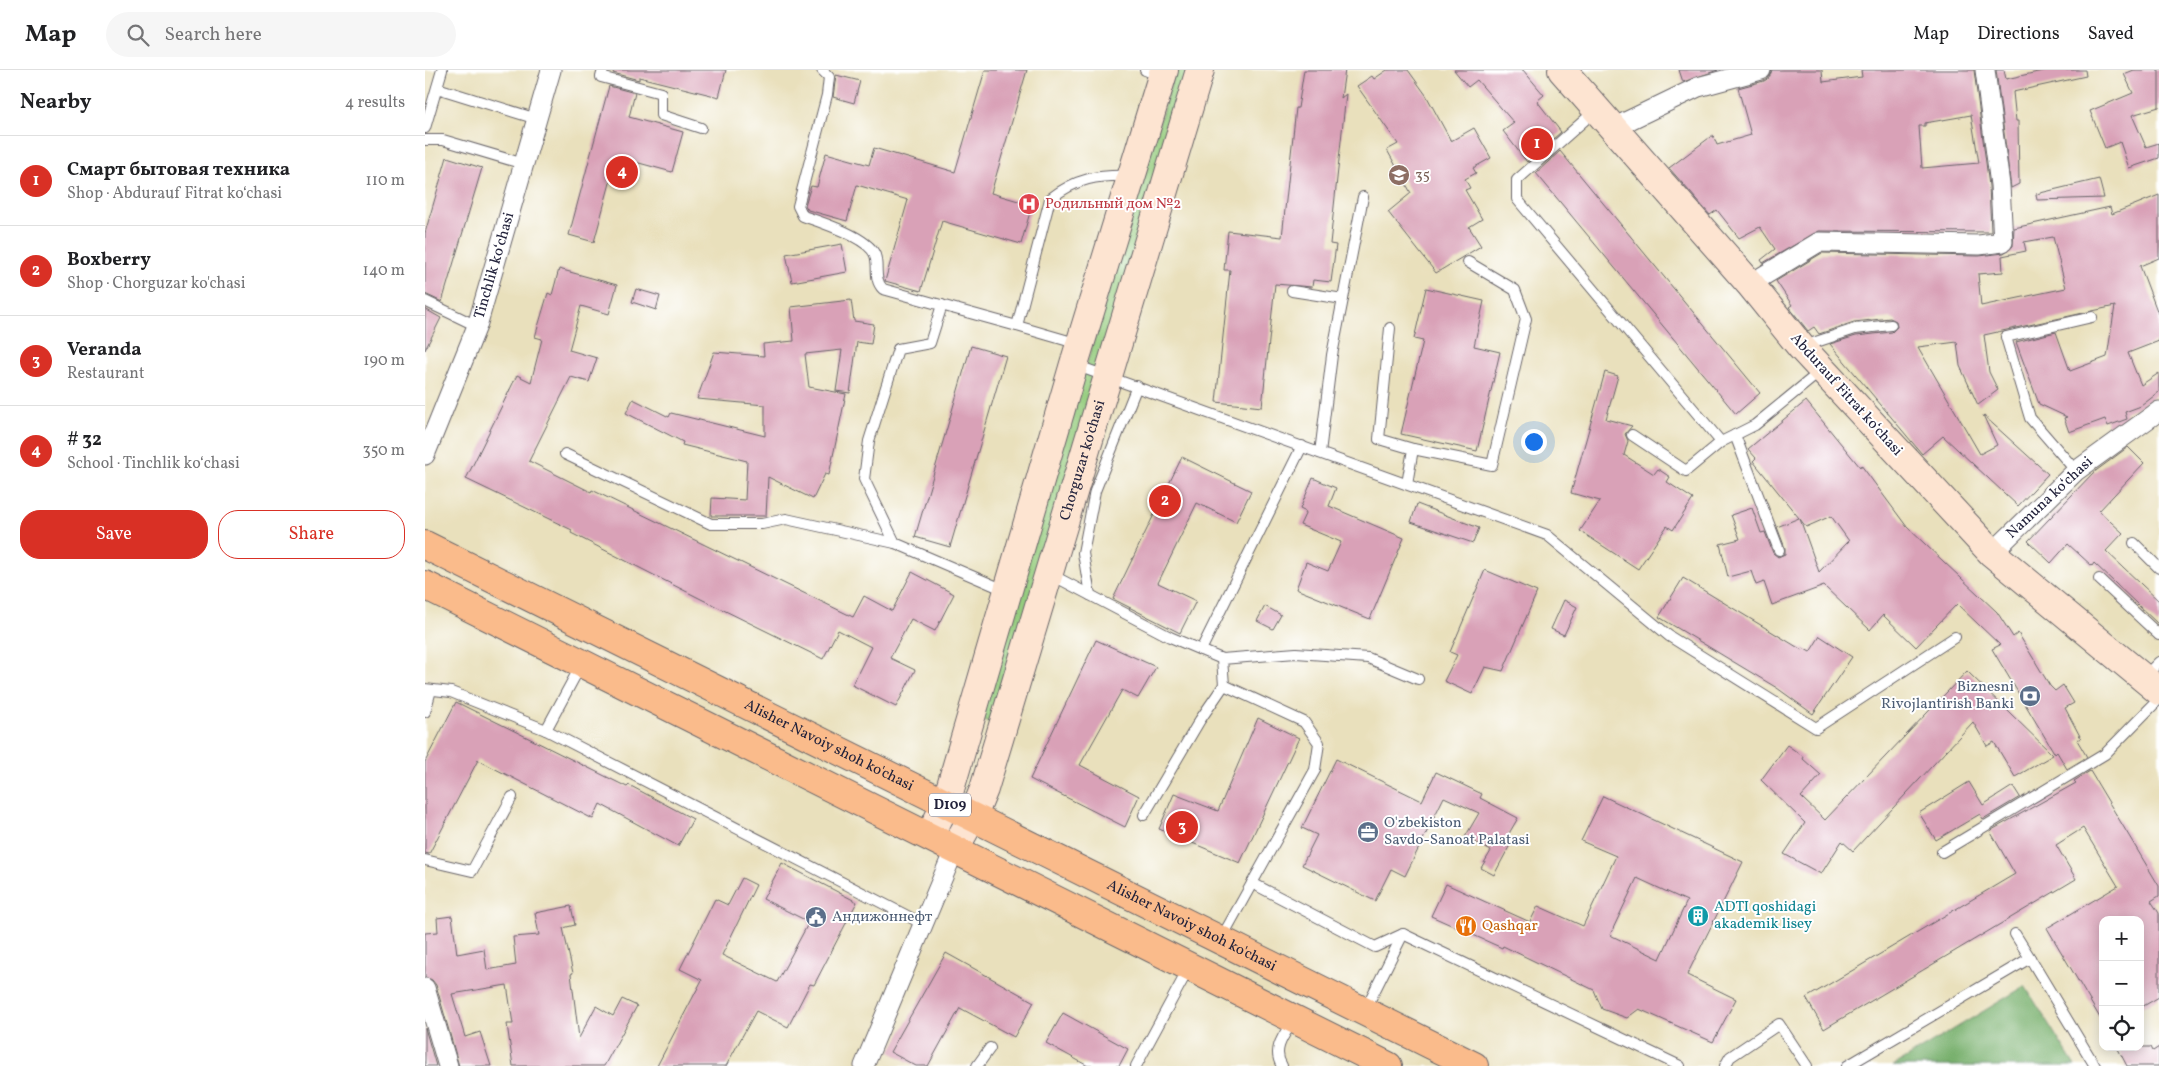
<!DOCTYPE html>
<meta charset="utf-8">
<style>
body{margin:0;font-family:Vollkorn,serif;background:#f6f6f6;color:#202124}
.controls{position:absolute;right:15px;bottom:15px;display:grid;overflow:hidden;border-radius:10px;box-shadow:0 2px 12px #0003}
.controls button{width:45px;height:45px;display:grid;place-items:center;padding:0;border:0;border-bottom:1px solid #e0e0e0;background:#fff;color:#202124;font:25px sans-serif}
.you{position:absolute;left:1108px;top:371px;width:18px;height:18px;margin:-12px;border:4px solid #fff;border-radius:50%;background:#1a73e8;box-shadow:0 0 0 8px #1a73e833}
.badge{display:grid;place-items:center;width:32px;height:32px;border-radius:50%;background:#d93025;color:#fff;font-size:16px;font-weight:700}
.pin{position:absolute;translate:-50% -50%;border:2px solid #fff;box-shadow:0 1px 5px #0006}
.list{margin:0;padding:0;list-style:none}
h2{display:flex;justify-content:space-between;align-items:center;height:65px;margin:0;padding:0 20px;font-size:21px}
h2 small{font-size:16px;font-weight:400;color:#757577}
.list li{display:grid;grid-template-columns:32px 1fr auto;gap:15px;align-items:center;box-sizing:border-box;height:90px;padding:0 20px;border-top:1px solid #e0e0e0}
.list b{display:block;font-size:19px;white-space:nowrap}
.list p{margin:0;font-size:16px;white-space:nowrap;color:#757577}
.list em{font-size:16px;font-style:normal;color:#757577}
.actions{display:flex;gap:10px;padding:15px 20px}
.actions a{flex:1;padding:11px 0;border:1px solid #d93025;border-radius:20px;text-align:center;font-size:18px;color:#d93025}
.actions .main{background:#d93025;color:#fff}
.icon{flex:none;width:28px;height:28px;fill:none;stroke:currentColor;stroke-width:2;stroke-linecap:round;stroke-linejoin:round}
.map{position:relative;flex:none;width:1734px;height:996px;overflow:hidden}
header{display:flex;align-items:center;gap:30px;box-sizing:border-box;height:70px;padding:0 25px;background:#fff;border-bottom:1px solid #e0e0e0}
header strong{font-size:24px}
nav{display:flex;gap:28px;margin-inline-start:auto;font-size:18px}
.search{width:350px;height:45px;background:#f6f6f6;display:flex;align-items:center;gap:12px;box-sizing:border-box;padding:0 18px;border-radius:28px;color:#757577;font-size:19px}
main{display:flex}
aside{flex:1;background:#fff}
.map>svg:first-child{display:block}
</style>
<header>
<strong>Map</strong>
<div class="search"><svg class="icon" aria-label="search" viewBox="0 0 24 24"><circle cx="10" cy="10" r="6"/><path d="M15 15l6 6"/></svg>Search here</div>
<nav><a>Map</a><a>Directions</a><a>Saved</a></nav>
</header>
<main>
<aside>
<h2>Nearby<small>4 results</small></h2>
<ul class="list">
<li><span class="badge">1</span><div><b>Смарт бытовая техника</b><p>Shop · Abdurauf Fitrat koʻchasi</p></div><em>110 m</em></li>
<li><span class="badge">2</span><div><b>Boxberry</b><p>Shop · Chorguzar ko'chasi</p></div><em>140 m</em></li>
<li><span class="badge">3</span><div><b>Veranda</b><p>Restaurant</p></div><em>190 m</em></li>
<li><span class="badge">4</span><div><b># 32</b><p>School · Tinchlik kо‘chasi</p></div><em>350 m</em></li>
</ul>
<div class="actions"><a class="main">Save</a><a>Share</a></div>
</aside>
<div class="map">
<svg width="1734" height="996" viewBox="0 0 1734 996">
<rect width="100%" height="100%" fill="#fff"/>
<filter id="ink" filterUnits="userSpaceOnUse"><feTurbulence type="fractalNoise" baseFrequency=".02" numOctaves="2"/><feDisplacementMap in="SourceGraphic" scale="10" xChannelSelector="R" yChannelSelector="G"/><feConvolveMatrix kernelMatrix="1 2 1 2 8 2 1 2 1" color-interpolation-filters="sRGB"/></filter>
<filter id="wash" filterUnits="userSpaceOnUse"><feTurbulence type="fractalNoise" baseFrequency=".0096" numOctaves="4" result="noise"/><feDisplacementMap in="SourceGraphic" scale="20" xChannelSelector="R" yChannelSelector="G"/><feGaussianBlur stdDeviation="1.12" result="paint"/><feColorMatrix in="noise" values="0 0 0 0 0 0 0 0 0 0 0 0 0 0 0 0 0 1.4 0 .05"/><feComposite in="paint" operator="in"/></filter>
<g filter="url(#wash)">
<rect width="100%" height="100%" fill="#e9e0bc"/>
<polygon fill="#95cc7e" stroke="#5c775c" points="750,0 768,0 570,654 555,649"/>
<polygon fill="#78b06d" stroke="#4d6954" points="1600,916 1650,996 1468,996"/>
<g id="blocks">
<g fill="#d9a1b7" fill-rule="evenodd">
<polygon points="189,0 301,0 294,27 214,7 214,10 188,3"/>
<polygon points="560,0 602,0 566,123 607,135 596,174 517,151 496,221 460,211 483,130 432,115 422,151 383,140 380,135 386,116 392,117 401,83 444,95 449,78 530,102"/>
<polygon points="879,0 920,0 916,28 921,24 905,174 911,175 906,212 888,210 887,217 850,214 837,337 791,332 805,200 799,200 803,161 857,167 871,38 873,38"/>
<polygon points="962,0 983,0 1001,25 1026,71 1049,58 1066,88 1048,98 1051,103 1040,109 1045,118 1040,120 1057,149 1044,157 1056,176 1011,203 963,142 986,123 962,80 973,74 932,16 947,6 949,9"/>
<polygon points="1029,0 1098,0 1119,25 1112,31 1136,62 1102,92 1078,61 1089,53 1052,10 1043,17"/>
<polygon points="1254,0 1293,0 1258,12"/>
<path d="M1347,0H1397L1398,12L1437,7L1436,0H1549L1564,116L1566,162L1394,161L1338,193L1336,190L1350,179L1335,157L1314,168L1292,140L1285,145L1244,98L1288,65L1292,75L1326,65L1313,18L1339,11L1344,8ZM1546,45L1554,93L1497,98L1494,56H1500V53Z"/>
<polygon points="1571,0 1579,0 1581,9 1622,0 1660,0 1661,6 1588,22 1591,51 1593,51 1594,114 1586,118"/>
<polygon points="1709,0 1734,0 1734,37 1707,45 1721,77 1734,73 1734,88 1704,98 1695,72 1680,78 1665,41 1708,23 1699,4"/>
<polygon points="411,5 435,11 429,33 408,27"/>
<polygon points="184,16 210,23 204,47 258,62 247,102 192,87 169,172 144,165"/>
<polygon points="1135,81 1335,323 1311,344 1111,103"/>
<polygon points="22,87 57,98 17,232 0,224 0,163"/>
<polygon points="1674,109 1679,128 1612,130 1611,124"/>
<path d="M1734,125V188L1715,196L1734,246V271L1703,283L1716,315L1734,303V322L1716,336L1700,342L1702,349L1683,356L1680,349L1644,362L1639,348L1642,347L1614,334L1591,272L1631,262L1645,301L1682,287L1690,236L1559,265L1564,302L1573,320L1553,335L1535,296L1532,272L1493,277L1555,384L1572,375L1558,345L1623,404L1593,436L1518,366L1497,384L1405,274L1431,266L1467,262L1472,257L1471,251L1465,248L1429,252L1394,264L1389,257L1383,261L1364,237L1367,235L1351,211L1397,183L1554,186L1579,183L1588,176L1589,158L1685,137L1687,144ZM1628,167L1641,218L1556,236L1553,204L1578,202L1577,186L1601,181L1599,172Z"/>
<polygon points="417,174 422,202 367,212 361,184"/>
<polygon points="134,199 192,215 184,244 156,236 144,280 172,288 164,312 146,307 104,391 166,422 167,420 428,547 439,526 467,541 487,502 529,524 510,561 486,549 465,588 490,600 471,637 427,615 446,577 413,560 398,589 276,529 146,463 147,460 41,409 92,305 106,312 117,269 110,267 123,223 127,225"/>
<polygon points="1001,218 1059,231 1049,276 1075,282 1052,381 976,364 998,271 989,269"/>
<polygon points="211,219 235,226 231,240 207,232"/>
<polygon points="426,230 429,251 449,254 446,274 432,272 425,323 411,321 417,280 380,284 384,317 421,324 404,405 400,404 388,429 343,407 341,446 286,446 287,428 320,430 322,391 257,375 258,372 201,343 208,329 244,347 246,343 340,366 340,335 272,329 289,282 339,286 338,274 369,271 366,237"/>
<polygon points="0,239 16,248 0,280"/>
<polygon points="546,276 581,286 525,477 490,467"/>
<polygon points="1180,302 1193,306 1181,349 1207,356 1200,364 1203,371 1199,385 1229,404 1233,399 1245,407 1242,412 1268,429 1248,460 1242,456 1213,499 1155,461 1175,431 1146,423"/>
<path d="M1381,331L1435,397L1436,395L1482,457L1572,542L1588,567L1593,563L1625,616L1630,621L1638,615L1649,633L1640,638L1656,668L1652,670L1662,687L1642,699L1632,682L1630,684L1567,579L1575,575L1532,534L1491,577L1458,545L1445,560L1399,516L1347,535L1339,512L1331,515L1326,501L1303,507L1295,474L1315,469L1306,445L1327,438L1336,463L1340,462L1348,483L1353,487L1360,484V478L1352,457L1374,448L1328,391L1331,388L1323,379ZM1406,446L1424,471L1394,502L1375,449L1381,457Z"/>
<polygon points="1703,377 1719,393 1674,441 1698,463 1681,481 1734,531 1734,555 1669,493 1667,496 1643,474 1626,493 1603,471 1668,403"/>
<polygon points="757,387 826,421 811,452 772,433 733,513 771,531 755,563 688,529"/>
<polygon points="888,408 911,418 904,436 979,468 945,549 871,519 881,492 903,501 916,472 875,455 881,442 875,439"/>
<polygon points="992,434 1054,458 1048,473 986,452"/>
<polygon points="1060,500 1112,522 1078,601 1060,597 1047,624 1019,611 1032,585 1025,582"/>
<polygon points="1258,508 1377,580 1378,578 1385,582 1395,566 1427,587 1388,644 1352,618 1234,547"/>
<polygon points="1139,530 1152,537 1139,565 1126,559"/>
<polygon points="840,536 856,545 848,559 832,551"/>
<polygon points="671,570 731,597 713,628 697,620 655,695 714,726 700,757 605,709"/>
<polygon points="1542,601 1628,685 1590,707 1569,672 1562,676 1548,652 1428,781 1417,771 1396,804 1359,784 1380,753 1336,710 1362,675 1379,687 1378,689 1396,705 1376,727 1400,750"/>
<polygon points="31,632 202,717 204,715 268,749 253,776 175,734 168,749 53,690 4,784 0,783 0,692"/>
<polygon points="833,648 874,668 815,793 734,759 749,724 793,741"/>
<polygon points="911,689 997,731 1011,702 1057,724 1055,728 1093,748 1079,772 1085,775 1069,805 1056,798 1066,781 1040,767 1054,743 1019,727 980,806 966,799 950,831 877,795 892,765 877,758"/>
<polygon points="1665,701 1734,816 1734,826 1726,831 1734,843 1734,927 1715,938 1715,850 1678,850 1678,953 1622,858 1693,816 1658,758 1631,775 1651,809 1399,959 1381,928 1590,804 1565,761 1651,713 1649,711"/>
<polygon points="1544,712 1558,735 1588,716 1595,727 1558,749 1555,744 1511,770 1494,743"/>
<path d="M1178,726L1318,792L1262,905L1311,929L1288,972L1214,939L1202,948L1177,939L1169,920L1078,876L1077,878L1006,846L1021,814L1105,852L1113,836L1158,856L1191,786L1156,771ZM1212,808L1262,831L1235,889L1185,865Z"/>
<polygon points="357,793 432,832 389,915 385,914 363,957 331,941 301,996 232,996 277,910 255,899 290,829 303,835 317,808 331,815 297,885 352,912 384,852 338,829"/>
<polygon points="146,836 150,855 138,858 148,903 146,904 154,968 171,936 188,946 197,929 212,936 179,996 88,996 82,954 88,954 82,915 27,924 40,967 55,962 66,996 34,996 11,915 7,910 0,907 0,863 13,862 12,848 27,846 32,884 59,879 62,900 91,895 88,867 114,865 110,843"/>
<polygon points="521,883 609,932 589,967 535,938 503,996 491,996 465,982"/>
<polygon points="638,943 703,979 694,996 663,996 621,973"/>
<polygon points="0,958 11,996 0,996"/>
<polygon points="1692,977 1726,977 1728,981 1734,977 1734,996 1702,996"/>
</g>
</g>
</g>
<g filter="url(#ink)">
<use href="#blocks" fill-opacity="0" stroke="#686468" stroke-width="1"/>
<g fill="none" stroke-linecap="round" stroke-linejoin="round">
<g stroke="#686468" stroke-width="12">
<g id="service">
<polyline points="178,0 176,7 236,23 236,45 276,58"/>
<path d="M397,0L404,7L402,25L373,136L378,146C396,152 443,167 450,185C454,196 448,209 458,219L592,256"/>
<polyline points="720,0 736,6"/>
<polyline points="12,18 112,49"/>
<polyline points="1171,40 1092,110 1092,129 1296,372 1330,355 1396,301"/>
<polyline points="0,58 17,0"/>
<polyline points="0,70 18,70 99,94"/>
<polyline points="867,221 918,229"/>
<polyline points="0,231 52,256"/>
<polyline points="965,258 954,369 988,379 982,414"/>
<path d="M654,274L592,256L625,129C651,108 673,105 705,106"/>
<polyline points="1379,276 1430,259 1466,255"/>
<polyline points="650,295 1122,465 1244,566 1391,658 1530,567"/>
<polyline points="1207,365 1261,401 1296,372"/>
<polyline points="1310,365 1354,480"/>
<polyline points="988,379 1067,395 1101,249 1090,220 1043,192"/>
<polyline points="895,383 907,285 938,127"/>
<polyline points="140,384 286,454 337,454 361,449 470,473 582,521"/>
<polyline points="1651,401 1605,348 1581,267 1667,247"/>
<polyline points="470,473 439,409 444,371 473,279 505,273 517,235"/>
<polyline points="1709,473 1734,498"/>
<polyline points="625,504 745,567 797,589"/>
<polyline points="1674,509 1734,565"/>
<polyline points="665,525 658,483 670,421 712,316"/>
<polyline points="776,580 877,376"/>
<polyline points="1719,607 1734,592"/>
<polyline points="799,615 797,589 871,583 943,588 993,609"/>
<polyline points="0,619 26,622 121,660 498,854"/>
<polyline points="0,642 6,620"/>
<polyline points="121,660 156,595"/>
<polyline points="719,745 775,650 799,615 879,652 894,673 890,700 796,869"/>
<polyline points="1517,782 1680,684 1734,629"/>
<polyline points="0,790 47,801 87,727"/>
<polyline points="827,813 950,877 978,864 1255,996"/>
<polyline points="1590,864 1605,888"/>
<polyline points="940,940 978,864"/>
<polyline points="552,996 565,978"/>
<polyline points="711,996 764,898"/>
<path d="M857,996C846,979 860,964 869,949"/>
<polyline points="1300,996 1305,987 1354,954 1382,996"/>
<polyline points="1422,996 1605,888 1670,996"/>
</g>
</g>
<g stroke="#686468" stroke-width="21">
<g id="minor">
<polyline points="1188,58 1273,17 1336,0"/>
<polyline points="1325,214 1394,172 1554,175 1578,172 1575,115 1560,0"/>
<path id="s1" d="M0,385L52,256L126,0"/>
<polyline points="1567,483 1651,401 1734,341"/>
<polyline points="0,918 23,996"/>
<polyline points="439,996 530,778"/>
</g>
</g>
<g stroke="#686468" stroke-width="30">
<g id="secondary">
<polyline points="1137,0 1325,214 1376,277 1567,483 1734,621"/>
<polyline points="505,766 521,733 649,294 739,0"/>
<path id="s2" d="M530,778L548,746L559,719L775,0"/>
</g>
</g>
<g stroke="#686468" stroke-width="30">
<g id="primary">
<path id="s3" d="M0,475L1049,996"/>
<polyline points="0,515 963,996"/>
</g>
</g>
<use href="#service" stroke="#fff" stroke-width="10"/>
<use href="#minor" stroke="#fff" stroke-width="19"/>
<use href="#secondary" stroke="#fde4d1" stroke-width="28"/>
<use href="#primary" stroke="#fabb8b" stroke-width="28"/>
</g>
</g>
<defs>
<g id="school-disc" transform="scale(1.125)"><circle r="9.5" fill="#8d6e63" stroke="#fff"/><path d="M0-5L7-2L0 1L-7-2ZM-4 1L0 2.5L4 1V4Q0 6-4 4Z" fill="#fff"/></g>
<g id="hospital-disc" transform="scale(1.125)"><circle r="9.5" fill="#e0444e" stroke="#fff"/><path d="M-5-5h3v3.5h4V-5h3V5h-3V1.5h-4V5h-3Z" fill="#fff"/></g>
<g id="bank-disc" transform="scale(1.125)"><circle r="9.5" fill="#5c6f8a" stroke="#fff"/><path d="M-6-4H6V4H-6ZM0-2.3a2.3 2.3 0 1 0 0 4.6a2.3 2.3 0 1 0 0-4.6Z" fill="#fff"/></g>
<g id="office-disc" transform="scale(1.125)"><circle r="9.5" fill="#5c6f8a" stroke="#fff"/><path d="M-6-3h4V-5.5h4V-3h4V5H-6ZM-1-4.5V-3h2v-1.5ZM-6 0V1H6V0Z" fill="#fff"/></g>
<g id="building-disc" transform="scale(1.125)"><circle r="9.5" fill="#0f9aa8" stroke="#fff"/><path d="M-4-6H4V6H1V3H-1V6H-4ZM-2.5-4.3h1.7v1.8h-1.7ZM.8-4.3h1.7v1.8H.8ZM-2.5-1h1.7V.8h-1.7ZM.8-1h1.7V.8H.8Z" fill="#fff"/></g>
<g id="civic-disc" transform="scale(1.125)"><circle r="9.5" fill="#5c6f8a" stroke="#fff"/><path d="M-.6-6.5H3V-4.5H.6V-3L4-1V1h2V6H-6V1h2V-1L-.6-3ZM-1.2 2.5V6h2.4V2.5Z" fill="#fff"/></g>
<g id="restaurant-disc" transform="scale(1.125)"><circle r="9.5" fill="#e8710a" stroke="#fff"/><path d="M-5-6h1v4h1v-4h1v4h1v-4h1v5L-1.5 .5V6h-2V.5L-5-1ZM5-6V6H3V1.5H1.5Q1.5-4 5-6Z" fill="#fff"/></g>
</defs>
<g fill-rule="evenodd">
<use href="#school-disc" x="974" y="105"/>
<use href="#hospital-disc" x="604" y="134"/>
<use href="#bank-disc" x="1605" y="626"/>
<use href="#office-disc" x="943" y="762"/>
<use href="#building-disc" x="1273" y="846"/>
<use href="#civic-disc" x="391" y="847"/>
<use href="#restaurant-disc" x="1041" y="856"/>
</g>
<g text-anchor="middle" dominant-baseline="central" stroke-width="4" stroke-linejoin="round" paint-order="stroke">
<rect fill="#fff" stroke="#646476" stroke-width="1" x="504" y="723.5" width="42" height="23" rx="4"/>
<g font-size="14" font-weight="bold" fill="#22223b">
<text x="525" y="735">D109</text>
</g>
<g font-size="15" fill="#785e54" stroke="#fff" text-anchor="start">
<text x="990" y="105">35</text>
</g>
<g font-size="15" fill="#be3a42" stroke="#fff" text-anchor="start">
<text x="620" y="134">Родильный дом №2</text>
</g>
<g font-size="15" fill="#22223b" stroke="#fff">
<text stroke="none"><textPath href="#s1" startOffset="202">Tinchlik kо‘chasi</textPath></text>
<text transform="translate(1421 325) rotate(48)">Abdurauf Fitrat koʻchasi</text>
<text stroke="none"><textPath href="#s2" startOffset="409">Chorguzar ko'chasi</textPath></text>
<text transform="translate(1625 428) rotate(-43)">Namuna koʻchasi</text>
<text stroke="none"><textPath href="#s3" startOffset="451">Alisher Navoiy shoh ko'chasi</textPath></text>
<text stroke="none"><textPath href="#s3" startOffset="856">Alisher Navoiy shoh ko'chasi</textPath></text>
</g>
<g font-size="15" fill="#4e5e75" stroke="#fff" text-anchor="start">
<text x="1589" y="617" text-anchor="end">Biznesni<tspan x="1589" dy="17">Rivojlantirish Banki</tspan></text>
<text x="959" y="753">O'zbekiston<tspan x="959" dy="17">Savdo-Sanoat Palatasi</tspan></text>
<text x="407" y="847">Андижоннефт</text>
</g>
<g font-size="15" fill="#0d838f" stroke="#fff" text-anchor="start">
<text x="1289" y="837">ADTI qoshidagi<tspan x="1289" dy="17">akademik lisey</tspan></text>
</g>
<g font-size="15" fill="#c56008" stroke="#fff" text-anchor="start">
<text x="1057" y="856">Qashqar</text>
</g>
</g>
</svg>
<div class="controls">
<button>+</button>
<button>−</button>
<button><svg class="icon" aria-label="locate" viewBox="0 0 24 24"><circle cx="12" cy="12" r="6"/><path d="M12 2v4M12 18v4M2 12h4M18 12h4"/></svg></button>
</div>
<div class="you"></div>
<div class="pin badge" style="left:1112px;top:74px">1</div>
<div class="pin badge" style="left:740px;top:431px">2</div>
<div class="pin badge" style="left:757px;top:757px">3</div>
<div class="pin badge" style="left:197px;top:102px">4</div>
</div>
</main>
